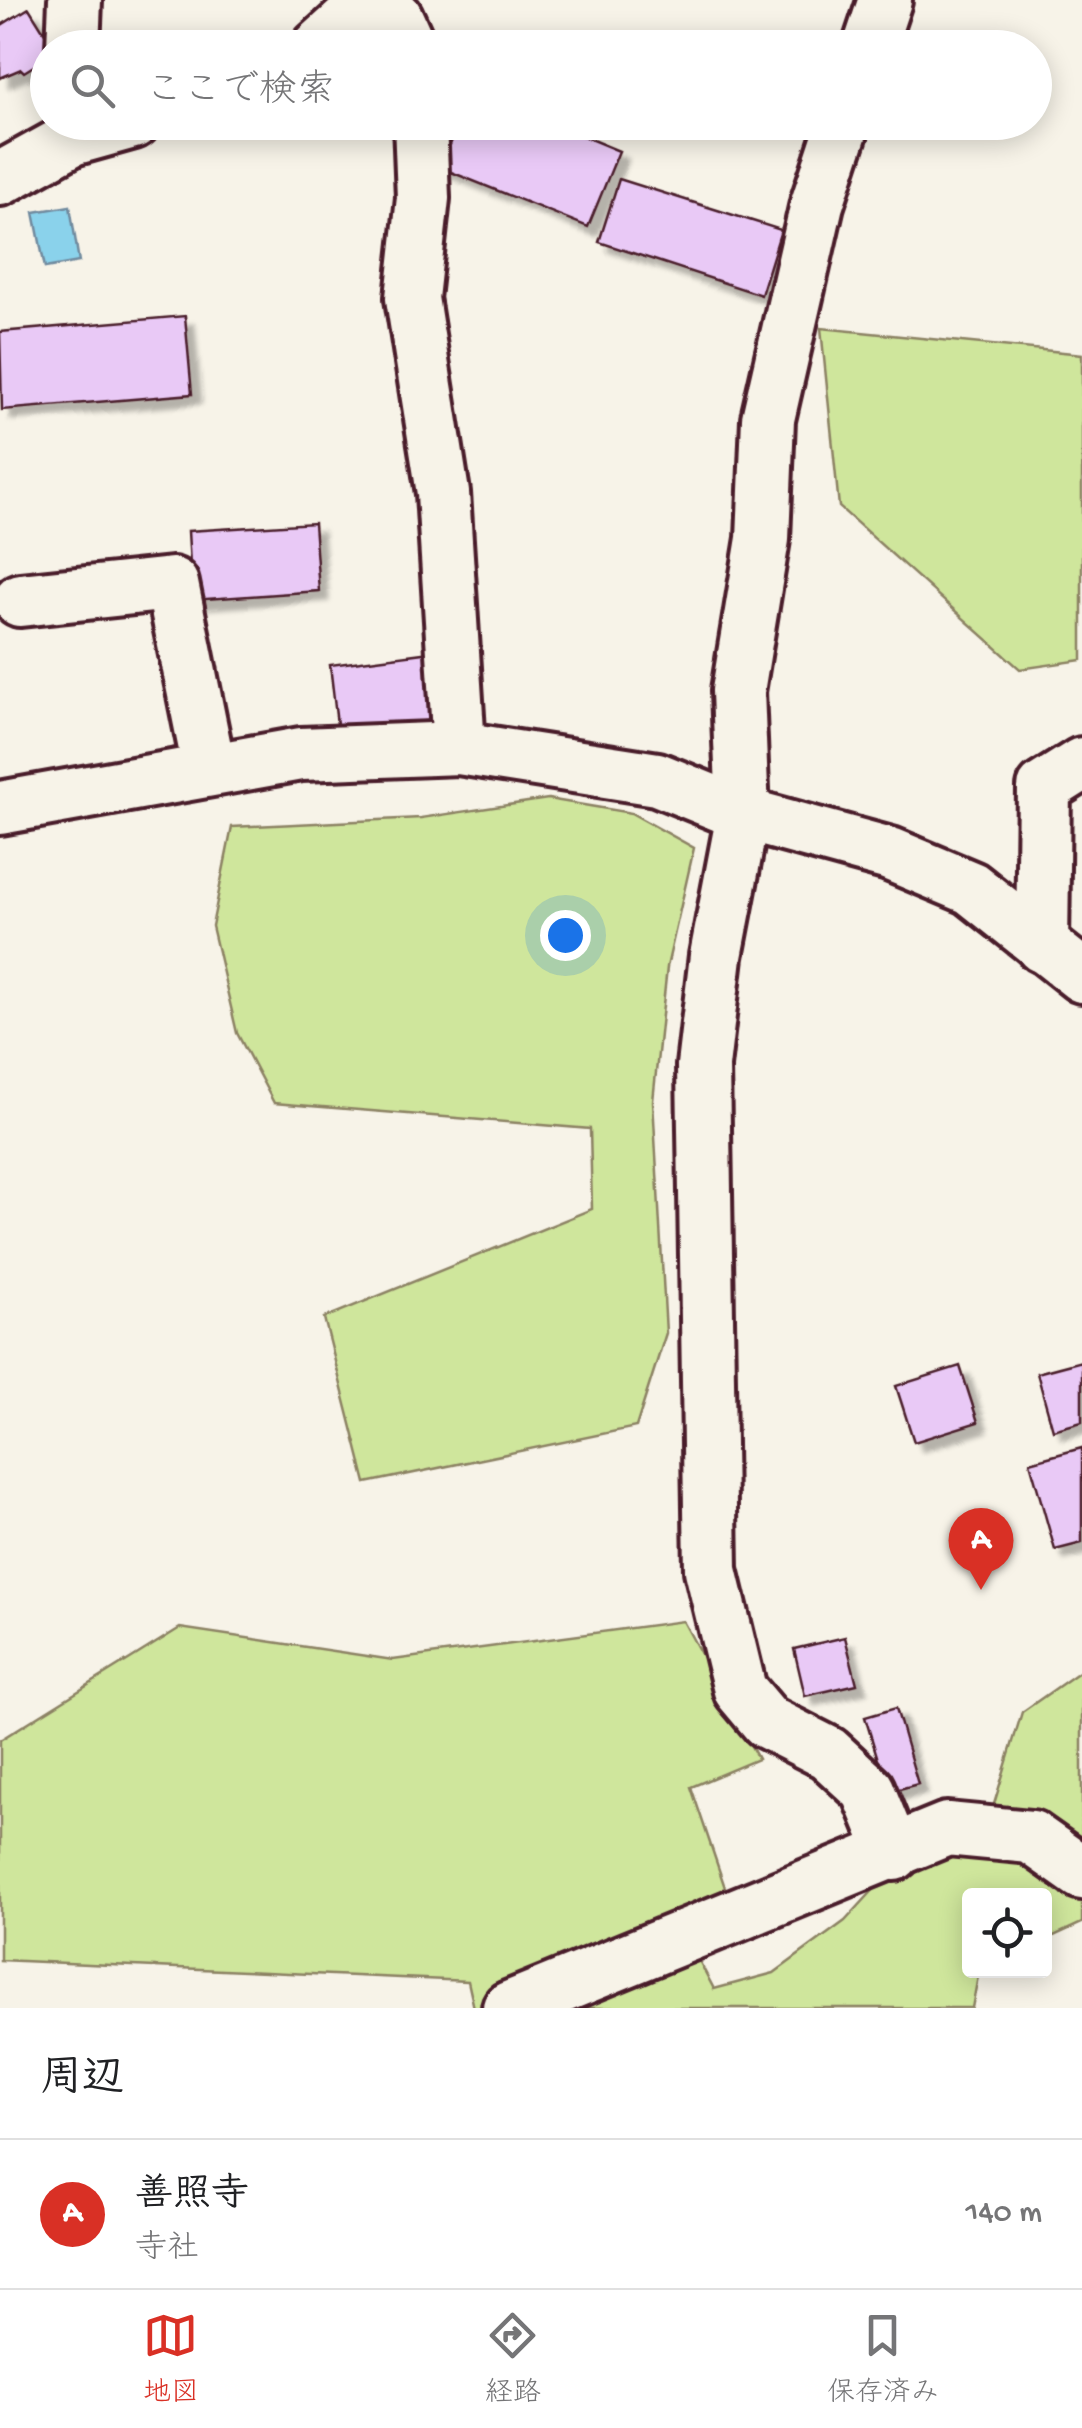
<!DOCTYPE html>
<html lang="ja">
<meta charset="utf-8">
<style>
body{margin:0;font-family:"Gochi Hand","Klee One",sans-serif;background:#f6f6f6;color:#202124}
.controls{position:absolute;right:30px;bottom:30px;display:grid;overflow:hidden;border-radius:10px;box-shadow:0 5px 25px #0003}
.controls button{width:90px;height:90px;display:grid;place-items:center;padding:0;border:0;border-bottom:2px solid #e0e0e0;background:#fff;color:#202124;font:50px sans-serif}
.you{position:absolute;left:565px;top:935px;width:35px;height:35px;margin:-25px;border:8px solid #fff;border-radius:50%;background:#1a73e8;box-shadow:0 0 0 15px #1a73e833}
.badge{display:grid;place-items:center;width:65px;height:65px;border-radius:50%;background:#d93025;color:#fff;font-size:32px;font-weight:700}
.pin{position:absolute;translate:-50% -82px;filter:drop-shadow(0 2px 5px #0008)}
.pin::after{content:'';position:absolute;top:52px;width:35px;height:30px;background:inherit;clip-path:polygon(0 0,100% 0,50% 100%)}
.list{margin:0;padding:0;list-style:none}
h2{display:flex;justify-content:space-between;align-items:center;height:130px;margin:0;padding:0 40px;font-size:42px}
h2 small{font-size:32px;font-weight:400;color:#757577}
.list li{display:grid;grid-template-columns:65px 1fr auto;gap:30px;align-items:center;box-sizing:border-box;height:150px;padding:0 40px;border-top:2px solid #e0e0e0}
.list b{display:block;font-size:38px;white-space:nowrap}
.list p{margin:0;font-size:32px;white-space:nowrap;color:#757577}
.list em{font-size:32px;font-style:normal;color:#757577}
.icon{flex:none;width:55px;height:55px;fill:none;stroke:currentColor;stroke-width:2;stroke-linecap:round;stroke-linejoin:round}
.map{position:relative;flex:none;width:1082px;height:2008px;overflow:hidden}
.search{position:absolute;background:#fff;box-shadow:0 5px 25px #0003;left:30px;right:30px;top:30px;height:110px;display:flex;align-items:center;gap:25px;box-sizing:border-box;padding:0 35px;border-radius:55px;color:#757577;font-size:38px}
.sheet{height:280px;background:#fff}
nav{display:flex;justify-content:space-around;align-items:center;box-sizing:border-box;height:140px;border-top:2px solid #e0e0e0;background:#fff;font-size:28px;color:#757577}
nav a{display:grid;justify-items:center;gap:5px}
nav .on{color:#d93025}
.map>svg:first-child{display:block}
</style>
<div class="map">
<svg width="1082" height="2008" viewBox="0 0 1082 2008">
<defs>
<filter id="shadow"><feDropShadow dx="9" dy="9" stdDeviation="2.5" flood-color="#0004"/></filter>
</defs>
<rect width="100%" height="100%" fill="#f7f3e8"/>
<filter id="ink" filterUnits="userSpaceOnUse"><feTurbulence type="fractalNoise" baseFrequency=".01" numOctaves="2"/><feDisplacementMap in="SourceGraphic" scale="20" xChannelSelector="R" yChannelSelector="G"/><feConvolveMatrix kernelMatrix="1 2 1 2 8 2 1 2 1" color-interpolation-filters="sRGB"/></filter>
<g filter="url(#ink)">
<g fill="#cfe69c" stroke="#8c8264" stroke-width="2.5">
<polygon points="821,328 1082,354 1082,660 1020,669 839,507"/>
<polygon points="548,799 631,813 694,848 667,967 653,1101 666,1333 636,1427 366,1483 324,1318 592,1209 590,1129 274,1103 237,1033 212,926 232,827 421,818"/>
<polygon points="683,1621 758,1759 691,1787 737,1923 694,1951 714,1989 774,1973 845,1921 899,1862 991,1814 1022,1712 1082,1670 1082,1923 1045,1940 1044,1896 970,1896 970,1970 979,1971 972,2008 474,2008 468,1981 0,1960 0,1740 180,1628 393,1660"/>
</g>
<polygon fill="#8ad2eb" stroke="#708a9e" stroke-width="2.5" points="70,206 79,262 45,268 34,212"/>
<g fill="#e9c9f6" stroke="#4a1f2b" stroke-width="2.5" filter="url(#shadow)">
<polygon points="29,8 54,48 48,48 48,57 24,72 21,69 0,78 0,26"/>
<polygon points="459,122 549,122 619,151 588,227 441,168"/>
<polygon points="619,179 781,230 761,295 599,242"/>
<polygon points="185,316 192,394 2,410 0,332"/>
<polygon points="314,523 319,591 192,600 188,531"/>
<polygon points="431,652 440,720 338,733 330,665"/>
<polygon points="1082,1361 1082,1422 1053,1430 1037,1373"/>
<polygon points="960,1366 978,1422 914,1442 896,1386"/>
<polygon points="1082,1448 1082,1543 1055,1550 1030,1462"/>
<polygon points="845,1637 857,1684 805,1696 794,1649"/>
<polygon points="896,1708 918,1784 888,1792 865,1717"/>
</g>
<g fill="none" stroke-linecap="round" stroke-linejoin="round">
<g stroke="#4a1f2b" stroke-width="60">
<g id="minor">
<polyline points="375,0 396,17 410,48"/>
<polyline points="73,48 75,0"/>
<polyline points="318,48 371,0"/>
<polyline points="869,48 885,0"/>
<polyline points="420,122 423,198 412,298 443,493 459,748"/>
<polyline points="844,122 817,204 768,419 763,539 738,691 743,814 716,956 703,1066 711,1570 740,1690 767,1722 828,1753 868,1790 894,1854"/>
<polyline points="0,179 72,139 133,122"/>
<polyline points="20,600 172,584 209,768"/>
<polyline points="0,808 301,754 459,748 657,779 743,814 890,854 971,888 1082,976"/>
<polyline points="1042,946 1044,788 1082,764"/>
<polyline points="509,2008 947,1829 1031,1837 1082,1873"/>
</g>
</g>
<use href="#minor" stroke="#f7f3e8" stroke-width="52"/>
</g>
</g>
</svg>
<div class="controls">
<button><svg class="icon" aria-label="locate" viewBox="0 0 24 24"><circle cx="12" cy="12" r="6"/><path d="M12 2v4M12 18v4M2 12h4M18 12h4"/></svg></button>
</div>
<div class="you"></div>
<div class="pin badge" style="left:981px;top:1590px">A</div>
<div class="search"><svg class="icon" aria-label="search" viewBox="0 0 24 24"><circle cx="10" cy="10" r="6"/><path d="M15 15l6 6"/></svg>ここで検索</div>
</div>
<section class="sheet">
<h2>周辺<small></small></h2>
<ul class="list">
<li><span class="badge">A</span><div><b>善照寺</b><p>寺社</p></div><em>140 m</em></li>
</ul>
</section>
<nav>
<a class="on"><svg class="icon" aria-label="map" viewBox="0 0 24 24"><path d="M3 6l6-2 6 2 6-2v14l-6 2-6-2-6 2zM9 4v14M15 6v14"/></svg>地図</a>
<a><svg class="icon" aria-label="directions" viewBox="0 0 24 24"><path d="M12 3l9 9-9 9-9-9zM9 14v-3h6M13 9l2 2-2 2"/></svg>経路</a>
<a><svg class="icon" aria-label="saved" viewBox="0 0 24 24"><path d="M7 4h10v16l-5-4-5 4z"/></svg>保存済み</a>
</nav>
